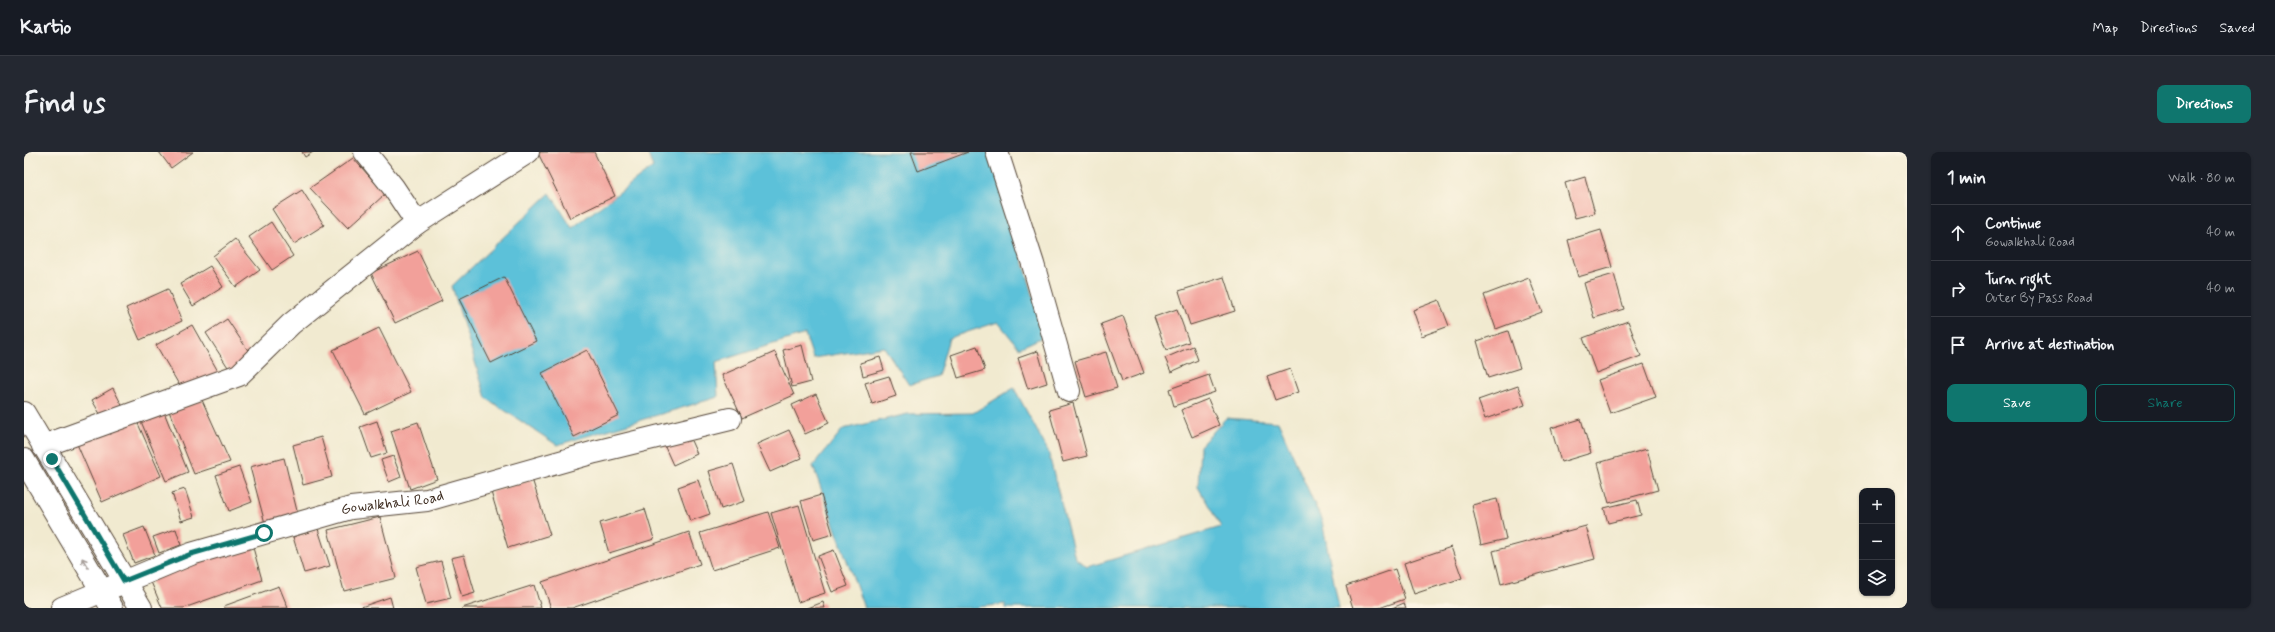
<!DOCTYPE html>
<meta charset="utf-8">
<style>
body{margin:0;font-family:Mynerve,sans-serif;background:#242831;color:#f1f3f6}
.controls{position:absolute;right:12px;bottom:12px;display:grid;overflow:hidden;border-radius:8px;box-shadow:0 1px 3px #0004}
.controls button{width:36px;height:36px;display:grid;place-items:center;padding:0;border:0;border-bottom:1px solid #363941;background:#171b24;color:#f1f3f6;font:20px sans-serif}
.stop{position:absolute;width:12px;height:12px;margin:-9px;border:3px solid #0f766e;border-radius:50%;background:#fff}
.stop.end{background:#0f766e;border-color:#fff;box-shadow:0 1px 4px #0008}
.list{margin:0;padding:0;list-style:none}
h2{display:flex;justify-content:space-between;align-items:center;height:52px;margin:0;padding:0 16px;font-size:17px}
h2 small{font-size:13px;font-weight:400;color:#9ea1a6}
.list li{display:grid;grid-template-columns:26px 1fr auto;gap:12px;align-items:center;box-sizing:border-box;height:56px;padding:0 16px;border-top:1px solid #363941}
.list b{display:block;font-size:15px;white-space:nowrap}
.list p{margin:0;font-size:13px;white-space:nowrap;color:#9ea1a6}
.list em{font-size:13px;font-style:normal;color:#9ea1a6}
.actions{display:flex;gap:8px;padding:12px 16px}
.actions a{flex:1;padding:9px 0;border:1px solid #0f766e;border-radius:8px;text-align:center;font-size:14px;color:#0f766e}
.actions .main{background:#0f766e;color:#fff}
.icon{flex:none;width:22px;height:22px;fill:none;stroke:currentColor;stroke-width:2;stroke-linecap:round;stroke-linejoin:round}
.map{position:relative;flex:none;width:1883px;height:456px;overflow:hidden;border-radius:8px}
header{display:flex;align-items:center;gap:24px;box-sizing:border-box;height:56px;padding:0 20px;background:#171b24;border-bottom:1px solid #363941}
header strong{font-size:19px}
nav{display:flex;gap:22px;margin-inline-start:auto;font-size:14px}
.intro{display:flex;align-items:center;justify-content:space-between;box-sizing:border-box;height:96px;padding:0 24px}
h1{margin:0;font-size:28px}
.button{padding:10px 18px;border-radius:8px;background:#0f766e;color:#fff;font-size:14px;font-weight:700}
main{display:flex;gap:24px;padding:0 24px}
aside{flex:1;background:#171b24;border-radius:8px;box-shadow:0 1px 3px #0004}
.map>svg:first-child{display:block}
</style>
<header>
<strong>Kartio</strong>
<nav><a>Map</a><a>Directions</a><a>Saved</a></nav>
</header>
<div class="intro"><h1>Find us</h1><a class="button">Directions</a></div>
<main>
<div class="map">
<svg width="1883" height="456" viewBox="0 0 1883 456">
<rect width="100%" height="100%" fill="#fcf5e5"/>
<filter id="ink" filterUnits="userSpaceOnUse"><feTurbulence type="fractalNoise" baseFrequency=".025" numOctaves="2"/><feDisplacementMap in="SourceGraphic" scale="8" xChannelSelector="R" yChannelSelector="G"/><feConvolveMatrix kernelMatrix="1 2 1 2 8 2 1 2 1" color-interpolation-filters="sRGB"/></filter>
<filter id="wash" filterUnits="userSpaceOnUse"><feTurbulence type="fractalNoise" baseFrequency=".012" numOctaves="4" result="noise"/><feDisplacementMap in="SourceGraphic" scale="16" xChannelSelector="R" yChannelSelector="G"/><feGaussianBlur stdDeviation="0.9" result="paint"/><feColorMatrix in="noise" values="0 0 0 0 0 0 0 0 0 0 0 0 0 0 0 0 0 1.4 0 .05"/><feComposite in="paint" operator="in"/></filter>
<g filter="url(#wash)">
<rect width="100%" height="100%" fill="#f1ead0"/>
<g fill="#5bc1d9" stroke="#4b767c">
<polygon points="623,0 967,0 1021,184 995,196 974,170 925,186 914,224 885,233 860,195 789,206 781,182 692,210 694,245 533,293 462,246 428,134 526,41 548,76 629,15"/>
<polygon points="990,236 1024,299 1051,406 1063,415 1197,375 1174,335 1176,294 1202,266 1254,270 1298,369 1315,456 982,456 981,452 946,456 840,456 789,314 819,277 884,262 949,261"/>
</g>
<g id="blocks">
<g fill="#f2a09a">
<polygon points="135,0 169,0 147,16"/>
<polygon points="278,0 289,0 281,5"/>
<polygon points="517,0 570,0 591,44 546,66 514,1"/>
<polygon points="887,0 944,0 894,19"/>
<polygon points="329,6 361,42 324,76 286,36"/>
<polygon points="1561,25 1571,61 1551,66 1541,31"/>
<polygon points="278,38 300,73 270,92 248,57"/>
<polygon points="247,70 269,104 248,118 225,85"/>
<polygon points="1577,78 1588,115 1554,125 1544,88"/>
<polygon points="211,87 236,118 212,135 189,104"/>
<polygon points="394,99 418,149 371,171 347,121"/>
<polygon points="186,114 199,135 169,154 156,132"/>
<polygon points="1590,122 1600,157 1570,166 1560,131"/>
<polygon points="480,125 512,189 467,211 435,147"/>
<polygon points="1200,125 1211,159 1166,173 1155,139"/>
<polygon points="1505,126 1518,160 1472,177 1460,143"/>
<polygon points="144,137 158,169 116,188 102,156"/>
<polygon points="1415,148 1425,174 1398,184 1389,158"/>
<polygon points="1153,157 1165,190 1142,198 1130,165"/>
<polygon points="1099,164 1120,221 1098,229 1077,172"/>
<polygon points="203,167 231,209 209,223 182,181"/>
<polygon points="1604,169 1617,204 1572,221 1559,186"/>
<polygon points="168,173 200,230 165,250 132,193"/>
<polygon points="355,176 387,240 341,262 309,198"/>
<polygon points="1484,179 1496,216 1464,226 1453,189"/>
<polygon points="778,193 787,230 768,235 759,198"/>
<polygon points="953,194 961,218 934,226 927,203"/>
<polygon points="1169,194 1174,208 1147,220 1141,206"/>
<polygon points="563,198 595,263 550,285 518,221"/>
<polygon points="1014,199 1023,231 1004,237 994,206"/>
<polygon points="751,200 770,243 718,266 698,223"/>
<polygon points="1082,200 1093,236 1062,245 1051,209"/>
<polygon points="856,205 860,218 839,224 836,211"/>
<polygon points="1620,212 1632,245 1586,261 1574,228"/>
<polygon points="1266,217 1274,240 1251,248 1243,225"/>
<polygon points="1185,223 1191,240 1150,254 1145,237"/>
<polygon points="865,224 872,244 848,252 841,231"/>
<polygon points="1494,234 1501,253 1461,267 1454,248"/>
<polygon points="89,236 103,263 83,274 68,248"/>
<polygon points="792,242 805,271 781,282 768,253"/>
<polygon points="1184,247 1195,273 1168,285 1157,258"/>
<polygon points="178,248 206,310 170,322 145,259"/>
<polygon points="1049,251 1063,304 1039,310 1025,258"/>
<polygon points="140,260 164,320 142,329 116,267"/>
<polygon points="112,267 137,324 78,350 53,292"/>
<polygon points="1557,267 1567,301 1537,310 1527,276"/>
<polygon points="353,269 363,301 347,306 336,275"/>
<polygon points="394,270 413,327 386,337 367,279"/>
<polygon points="660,273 673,302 649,313 636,284"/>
<polygon points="765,278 778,306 746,320 733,292"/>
<polygon points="297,285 308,325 279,333 269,293"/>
<polygon points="1623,297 1634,338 1585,351 1574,311"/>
<polygon points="369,304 377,325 365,330 357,308"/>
<polygon points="260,306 275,367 242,375 226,315"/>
<polygon points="709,312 721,349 697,357 685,319"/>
<polygon points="215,315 228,350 205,359 192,323"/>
<polygon points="508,327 526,383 484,396 467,340"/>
<polygon points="674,328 686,362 666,369 654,335"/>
<polygon points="161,337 170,365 157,369 148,341"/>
<polygon points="797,343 809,382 789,388 777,349"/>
<polygon points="1473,347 1482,387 1457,393 1448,353"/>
<polygon points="1613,348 1617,363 1584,371 1580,356"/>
<polygon points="775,353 801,441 774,450 747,361"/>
<polygon points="621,357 630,387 585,401 576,371"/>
<polygon points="744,360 756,396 688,418 676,381"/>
<polygon points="356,365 372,426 320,439 304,378"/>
<polygon points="1562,374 1571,407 1477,432 1469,399"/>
<polygon points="120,375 131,403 110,411 99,383"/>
<polygon points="152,377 157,393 135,401 129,385"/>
<polygon points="294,377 306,414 280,421 269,385"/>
<polygon points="665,380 676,412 548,456 527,456 518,430"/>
<polygon points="228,392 238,428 160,456 138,456 125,425"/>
<polygon points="1427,395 1438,426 1390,442 1380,411"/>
<polygon points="810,398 824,434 808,440 794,404"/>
<polygon points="440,403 451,441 438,445 427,406"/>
<polygon points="417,409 427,446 402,452 392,415"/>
<polygon points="1371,417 1381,447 1355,456 1329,456 1322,434"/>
<polygon points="510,433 517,456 438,456"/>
<polygon points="255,434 264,456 201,456 200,454"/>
<polygon points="366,445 369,456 334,456"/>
<polygon points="799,450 801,456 784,456"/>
<polygon points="1380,451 1382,456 1368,456"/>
</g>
</g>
</g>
<g filter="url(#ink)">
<use href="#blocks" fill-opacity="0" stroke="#564739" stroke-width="1"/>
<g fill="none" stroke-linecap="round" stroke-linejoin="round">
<g stroke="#564739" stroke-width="24">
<g id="minor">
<polyline points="341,0 369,35 393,71"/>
<polyline points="973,0 1009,112 1045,239"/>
<polyline points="19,294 215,223 267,172 393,71 504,0"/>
<path id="s1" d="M38,456L167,402L327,356L403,348L571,300L706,267"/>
</g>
</g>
<g stroke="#564739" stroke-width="24">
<g id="primary">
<polyline points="0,261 117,456"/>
<polyline points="0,308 88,456"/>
</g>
</g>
<use href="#minor" stroke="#fff" stroke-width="22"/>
<use href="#primary" stroke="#fff" stroke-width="22"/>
</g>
<defs><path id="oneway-shaft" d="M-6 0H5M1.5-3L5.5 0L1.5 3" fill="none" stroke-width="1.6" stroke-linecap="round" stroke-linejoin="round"/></defs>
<use stroke="#a79f9a" href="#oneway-shaft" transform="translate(61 411) rotate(-121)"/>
</g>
<g fill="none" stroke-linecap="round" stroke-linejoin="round" filter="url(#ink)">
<polyline stroke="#0f766e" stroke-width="5" points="28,307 100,429 167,402 240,381"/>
</g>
<g text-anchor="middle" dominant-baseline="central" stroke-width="3" stroke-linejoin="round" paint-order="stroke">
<g font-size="15" fill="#3b2a1e" stroke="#fcf5e5">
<text stroke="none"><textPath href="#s1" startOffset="348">Gowalkhali Road</textPath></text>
</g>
</g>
</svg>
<div class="controls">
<button>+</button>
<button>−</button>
<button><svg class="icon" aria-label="layers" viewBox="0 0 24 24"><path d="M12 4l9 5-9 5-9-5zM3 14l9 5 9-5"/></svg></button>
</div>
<div class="stop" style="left:240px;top:381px"></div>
<div class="stop end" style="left:28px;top:307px"></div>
</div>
<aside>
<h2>1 min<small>Walk · 80 m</small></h2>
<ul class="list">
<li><svg class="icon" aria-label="ahead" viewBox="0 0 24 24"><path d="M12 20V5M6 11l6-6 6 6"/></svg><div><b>Continue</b><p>Gowalkhali Road</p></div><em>40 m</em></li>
<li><svg class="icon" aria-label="right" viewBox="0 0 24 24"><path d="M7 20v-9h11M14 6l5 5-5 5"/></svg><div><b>Turn right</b><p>Outer By Pass Road</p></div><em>40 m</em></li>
<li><svg class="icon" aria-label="arrive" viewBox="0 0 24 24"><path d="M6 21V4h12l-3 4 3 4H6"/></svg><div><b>Arrive at destination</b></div></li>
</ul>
<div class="actions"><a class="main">Save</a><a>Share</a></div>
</aside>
</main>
